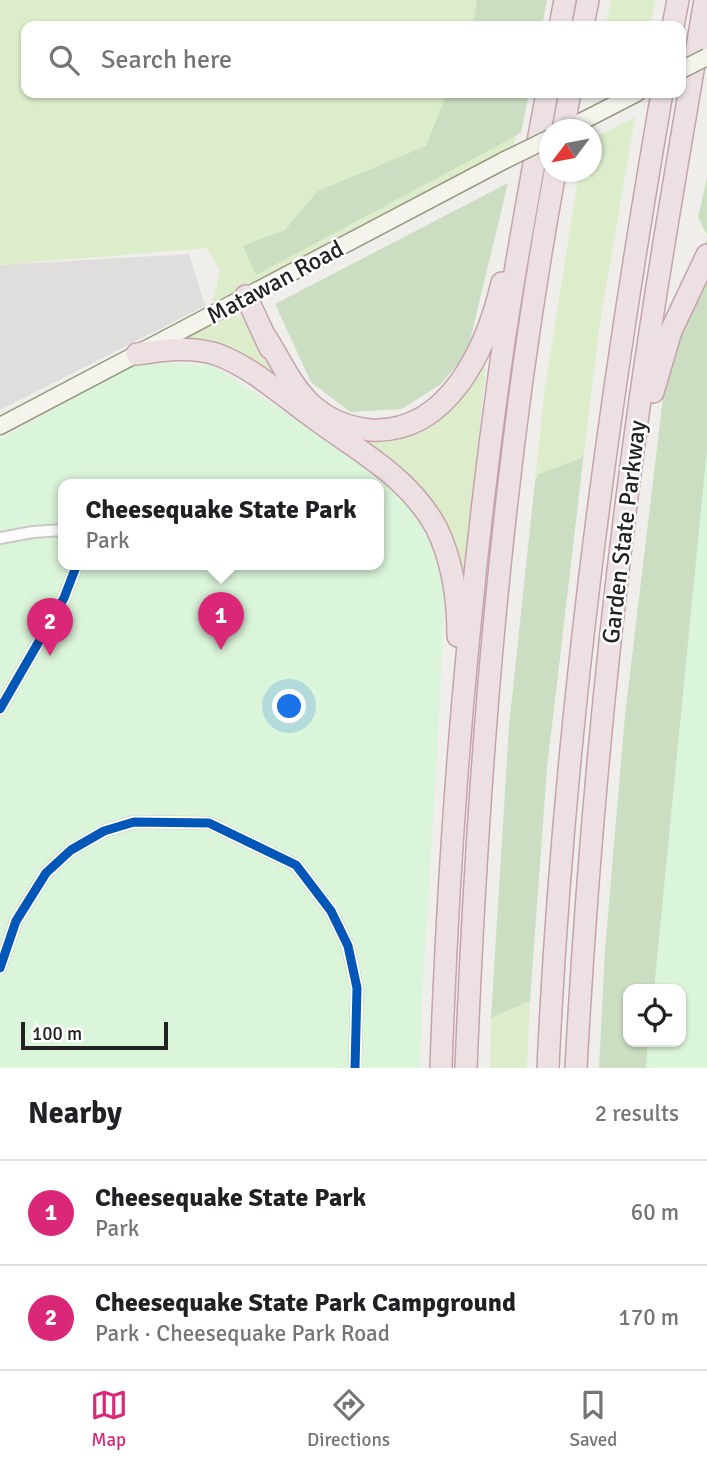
<!DOCTYPE html>
<meta charset="utf-8">
<style>
body{margin:0;font-family:Signika,sans-serif;background:#f6f6f6;color:#202124}
.controls{position:absolute;right:21px;bottom:21px;display:grid;overflow:hidden;border-radius:14px;box-shadow:0 2px 5px #0004}
.controls button{width:63px;height:63px;display:grid;place-items:center;padding:0;border:0;border-bottom:2px solid #e0e0e0;background:#fff;color:#202124;font:35px sans-serif}
.compass{position:absolute;left:539px;top:119px;width:63px;height:63px;border-radius:50%;background:#fff;box-shadow:0 2px 5px #0004;rotate:238deg}
.scale{position:absolute;left:21px;bottom:18px;width:147px;box-sizing:border-box;padding-left:7px;border:4px solid #222;border-top:0;font-size:19px;line-height:24px;white-space:nowrap;color:#222;-webkit-text-stroke:5px #fff;paint-order:stroke}
.you{position:absolute;left:290px;top:707px;width:24px;height:24px;margin:-18px;border:5px solid #fff;border-radius:50%;background:#1a73e8;box-shadow:0 0 0 10px #1a73e833}
.badge{display:grid;place-items:center;width:46px;height:46px;border-radius:50%;background:#db2777;color:#fff;font-size:23px;font-weight:700}
.pin{position:absolute;translate:-50% -58px;filter:drop-shadow(0 2px 4px #0008)}
.pin::after{content:'';position:absolute;top:37px;width:24px;height:21px;background:inherit;clip-path:polygon(0 0,100% 0,50% 100%)}
.popup{position:absolute;left:58px;top:479px;width:326px;height:91px;box-sizing:border-box;display:grid;place-content:center;border-radius:14px;background:#fff;filter:drop-shadow(0 2px 5px #0005);font-size:23px;white-space:nowrap;color:#757577}
.popup b{font-size:26px;color:#202124}
.popup::after{content:'';position:absolute;left:50%;top:100%;margin-left:-14px;border:14px solid transparent;border-top-color:#fff}
.list{margin:0;padding:0;list-style:none}
h2{display:flex;justify-content:space-between;align-items:center;height:91px;margin:0;padding:0 28px;font-size:30px}
h2 small{font-size:23px;font-weight:400;color:#757577}
.list li{display:grid;grid-template-columns:46px 1fr auto;gap:21px;align-items:center;box-sizing:border-box;height:105px;padding:0 28px;border-top:2px solid #e0e0e0}
.list b{display:block;font-size:26px;white-space:nowrap}
.list p{margin:0;font-size:23px;white-space:nowrap;color:#757577}
.list em{font-size:23px;font-style:normal;color:#757577}
.icon{flex:none;width:38px;height:38px;fill:none;stroke:currentColor;stroke-width:2;stroke-linecap:round;stroke-linejoin:round}
.map{position:relative;flex:none;width:707px;height:1068px;overflow:hidden}
.search{position:absolute;background:#fff;box-shadow:0 2px 5px #0004;left:21px;right:21px;top:21px;height:77px;display:flex;align-items:center;gap:18px;box-sizing:border-box;padding:0 24px;border-radius:14px;color:#757577;font-size:26px}
.sheet{height:301px;background:#fff}
nav{display:flex;justify-content:space-around;align-items:center;box-sizing:border-box;height:98px;border-top:2px solid #e0e0e0;background:#fff;font-size:19px;color:#757577}
nav a{display:grid;justify-items:center;gap:4px}
nav .on{color:#db2777}
.map>svg:first-child{display:block}
</style>
<div class="map">
<svg width="707" height="1068" viewBox="0 0 707 1068">
<rect width="100%" height="100%" fill="#f0eeeb"/>
<polygon fill="#dfdedc" points="189,254 205,306 0,410 0,265"/>
<g fill="#ddeccb">
<polygon points="0,0 542,0 537,26 26,26 26,93 524,93 514,145 212,304 220,271 207,248 0,265"/>
<polygon points="611,0 655,0 650,26 606,26"/>
<polygon points="635,117 599,329 584,453 581,458 540,474 535,481 544,395 579,172 592,172 592,139"/>
<polygon points="230,315 243,318 251,326 281,384 171,344"/>
<polygon points="485,348 485,378 462,593 337,426 408,428"/>
<polygon points="530,1001 527,1068 490,1068 491,1018"/>
</g>
<g fill="#cbdec1" fill-rule="evenodd">
<polygon points="477,0 547,0 542,26 473,26"/>
<polygon points="447,93 529,93 521,133 256,275 243,246 285,230 318,191 426,146"/>
<polygon points="707,178 707,235 698,217"/>
<polygon points="508,183 467,353 441,384 402,409 350,412 311,382 275,304"/>
<path d="M707,239V1068H599L605,950L625,715L665,381L676,312ZM628,989H681V1042H628Z"/>
<polygon points="584,453 547,768 530,1001 491,1018 509,726 535,481 539,474 581,458"/>
</g>
<g fill="#daf5da" fill-rule="evenodd">
<path d="M140,362L212,365L394,482L446,560L438,740L423,981L420,1068H0V439ZM64,484H378V564H64Z"/>
<polygon points="707,449 707,1068 646,1068 648,1042 681,1042 681,989 654,989"/>
</g>
<g fill="none" stroke-linecap="round" stroke-linejoin="round">
<g stroke="#c9c8c7" stroke-width="14">
<g id="street">
<polyline points="0,538 33,532 64,530"/>
<polyline points="0,709 64,598 77,564"/>
<polyline points="0,968 16,921 46,873 71,850 104,831 134,822 209,823 296,865 331,911 348,946 357,988 355,1068"/>
</g>
</g>
<g stroke="#999a82" stroke-width="19">
<g id="secondary">
<polyline points="565,130 637,93"/>
<polyline points="0,426 505,160"/>
</g>
</g>
<g stroke="#c5a2ac" stroke-width="24">
<g id="highway">
<polyline points="560,26 565,0"/>
<polyline points="583,26 588,0"/>
<polyline points="673,26 678,0"/>
<polyline points="563,130 570,93"/>
<polyline points="246,296 270,348"/>
<path d="M265,336C280,359 292,388 313,406C329,420 350,428 371,430C449,434 487,347 502,283"/>
<path d="M137,354C163,350 190,346 216,354C252,367 283,396 314,418C358,451 408,476 436,527C453,561 458,598 458,636"/>
<polyline points="653,392 671,331 707,255"/>
<path d="M441,1068C449,834 468,600 500,369C513,276 530,184 547,93"/>
<path d="M466,1068C478,769 501,467 555,172"/>
<path d="M548,1068C563,740 606,416 662,93"/>
<path d="M576,1068C587,865 605,661 632,459C652,306 679,153 705,0"/>
</g>
</g>
<use href="#street" stroke="#fdfcfc" stroke-width="10"/>
<use href="#secondary" stroke="#f4f4ed" stroke-width="16"/>
<use href="#highway" stroke="#ece0e2" stroke-width="21"/>
<g stroke="#999a82" stroke-width="19" stroke-linecap="butt">
<g id="secondary-bridge">
<polyline points="681,70 707,57"/>
<polyline points="505,160 550,138"/>
</g>
</g>
<use href="#secondary-bridge" stroke="#f4f4ed" stroke-width="16"/>
<g stroke="#fff" stroke-width="13">
<g id="cycleway">
<polyline points="0,709 64,598 77,564"/>
<polyline points="0,968 16,921 46,873 71,850 104,831 134,822 209,823 296,865 331,911 348,946 357,988 355,1068"/>
</g>
</g>
<use href="#cycleway" stroke="#0057b8" stroke-width="9"/>
</g>
<g text-anchor="middle" dominant-baseline="central" stroke-width="5" stroke-linejoin="round" paint-order="stroke">
<g font-size="24" fill="#222" stroke="#fff">
<text transform="translate(275 282) rotate(-28)">Matawan Road</text>
<text transform="translate(624 532) rotate(-83)">Garden State Parkway</text>
</g>
</g>
</svg>
<div class="controls">
<button><svg class="icon" aria-label="locate" viewBox="0 0 24 24"><circle cx="12" cy="12" r="6"/><path d="M12 2v4M12 18v4M2 12h4M18 12h4"/></svg></button>
</div>
<svg class="compass" viewBox="-18 -18 36 36"><path d="M0-13l5 13h-10z" fill="#e53935"/><path d="M0 13l5-13h-10z" fill="#757577"/></svg>
<div class="scale">100 m</div>
<div class="you"></div>
<div class="pin badge" style="left:221px;top:650px">1</div>
<div class="popup"><b>Cheesequake State Park</b>Park</div>
<div class="pin badge" style="left:50px;top:656px">2</div>
<div class="search"><svg class="icon" aria-label="search" viewBox="0 0 24 24"><circle cx="10" cy="10" r="6"/><path d="M15 15l6 6"/></svg>Search here</div>
</div>
<section class="sheet">
<h2>Nearby<small>2 results</small></h2>
<ul class="list">
<li><span class="badge">1</span><div><b>Cheesequake State Park</b><p>Park</p></div><em>60 m</em></li>
<li><span class="badge">2</span><div><b>Cheesequake State Park Campground</b><p>Park · Cheesequake Park Road</p></div><em>170 m</em></li>
</ul>
</section>
<nav>
<a class="on"><svg class="icon" aria-label="map" viewBox="0 0 24 24"><path d="M3 6l6-2 6 2 6-2v14l-6 2-6-2-6 2zM9 4v14M15 6v14"/></svg>Map</a>
<a><svg class="icon" aria-label="directions" viewBox="0 0 24 24"><path d="M12 3l9 9-9 9-9-9zM9 14v-3h6M13 9l2 2-2 2"/></svg>Directions</a>
<a><svg class="icon" aria-label="saved" viewBox="0 0 24 24"><path d="M7 4h10v16l-5-4-5 4z"/></svg>Saved</a>
</nav>
